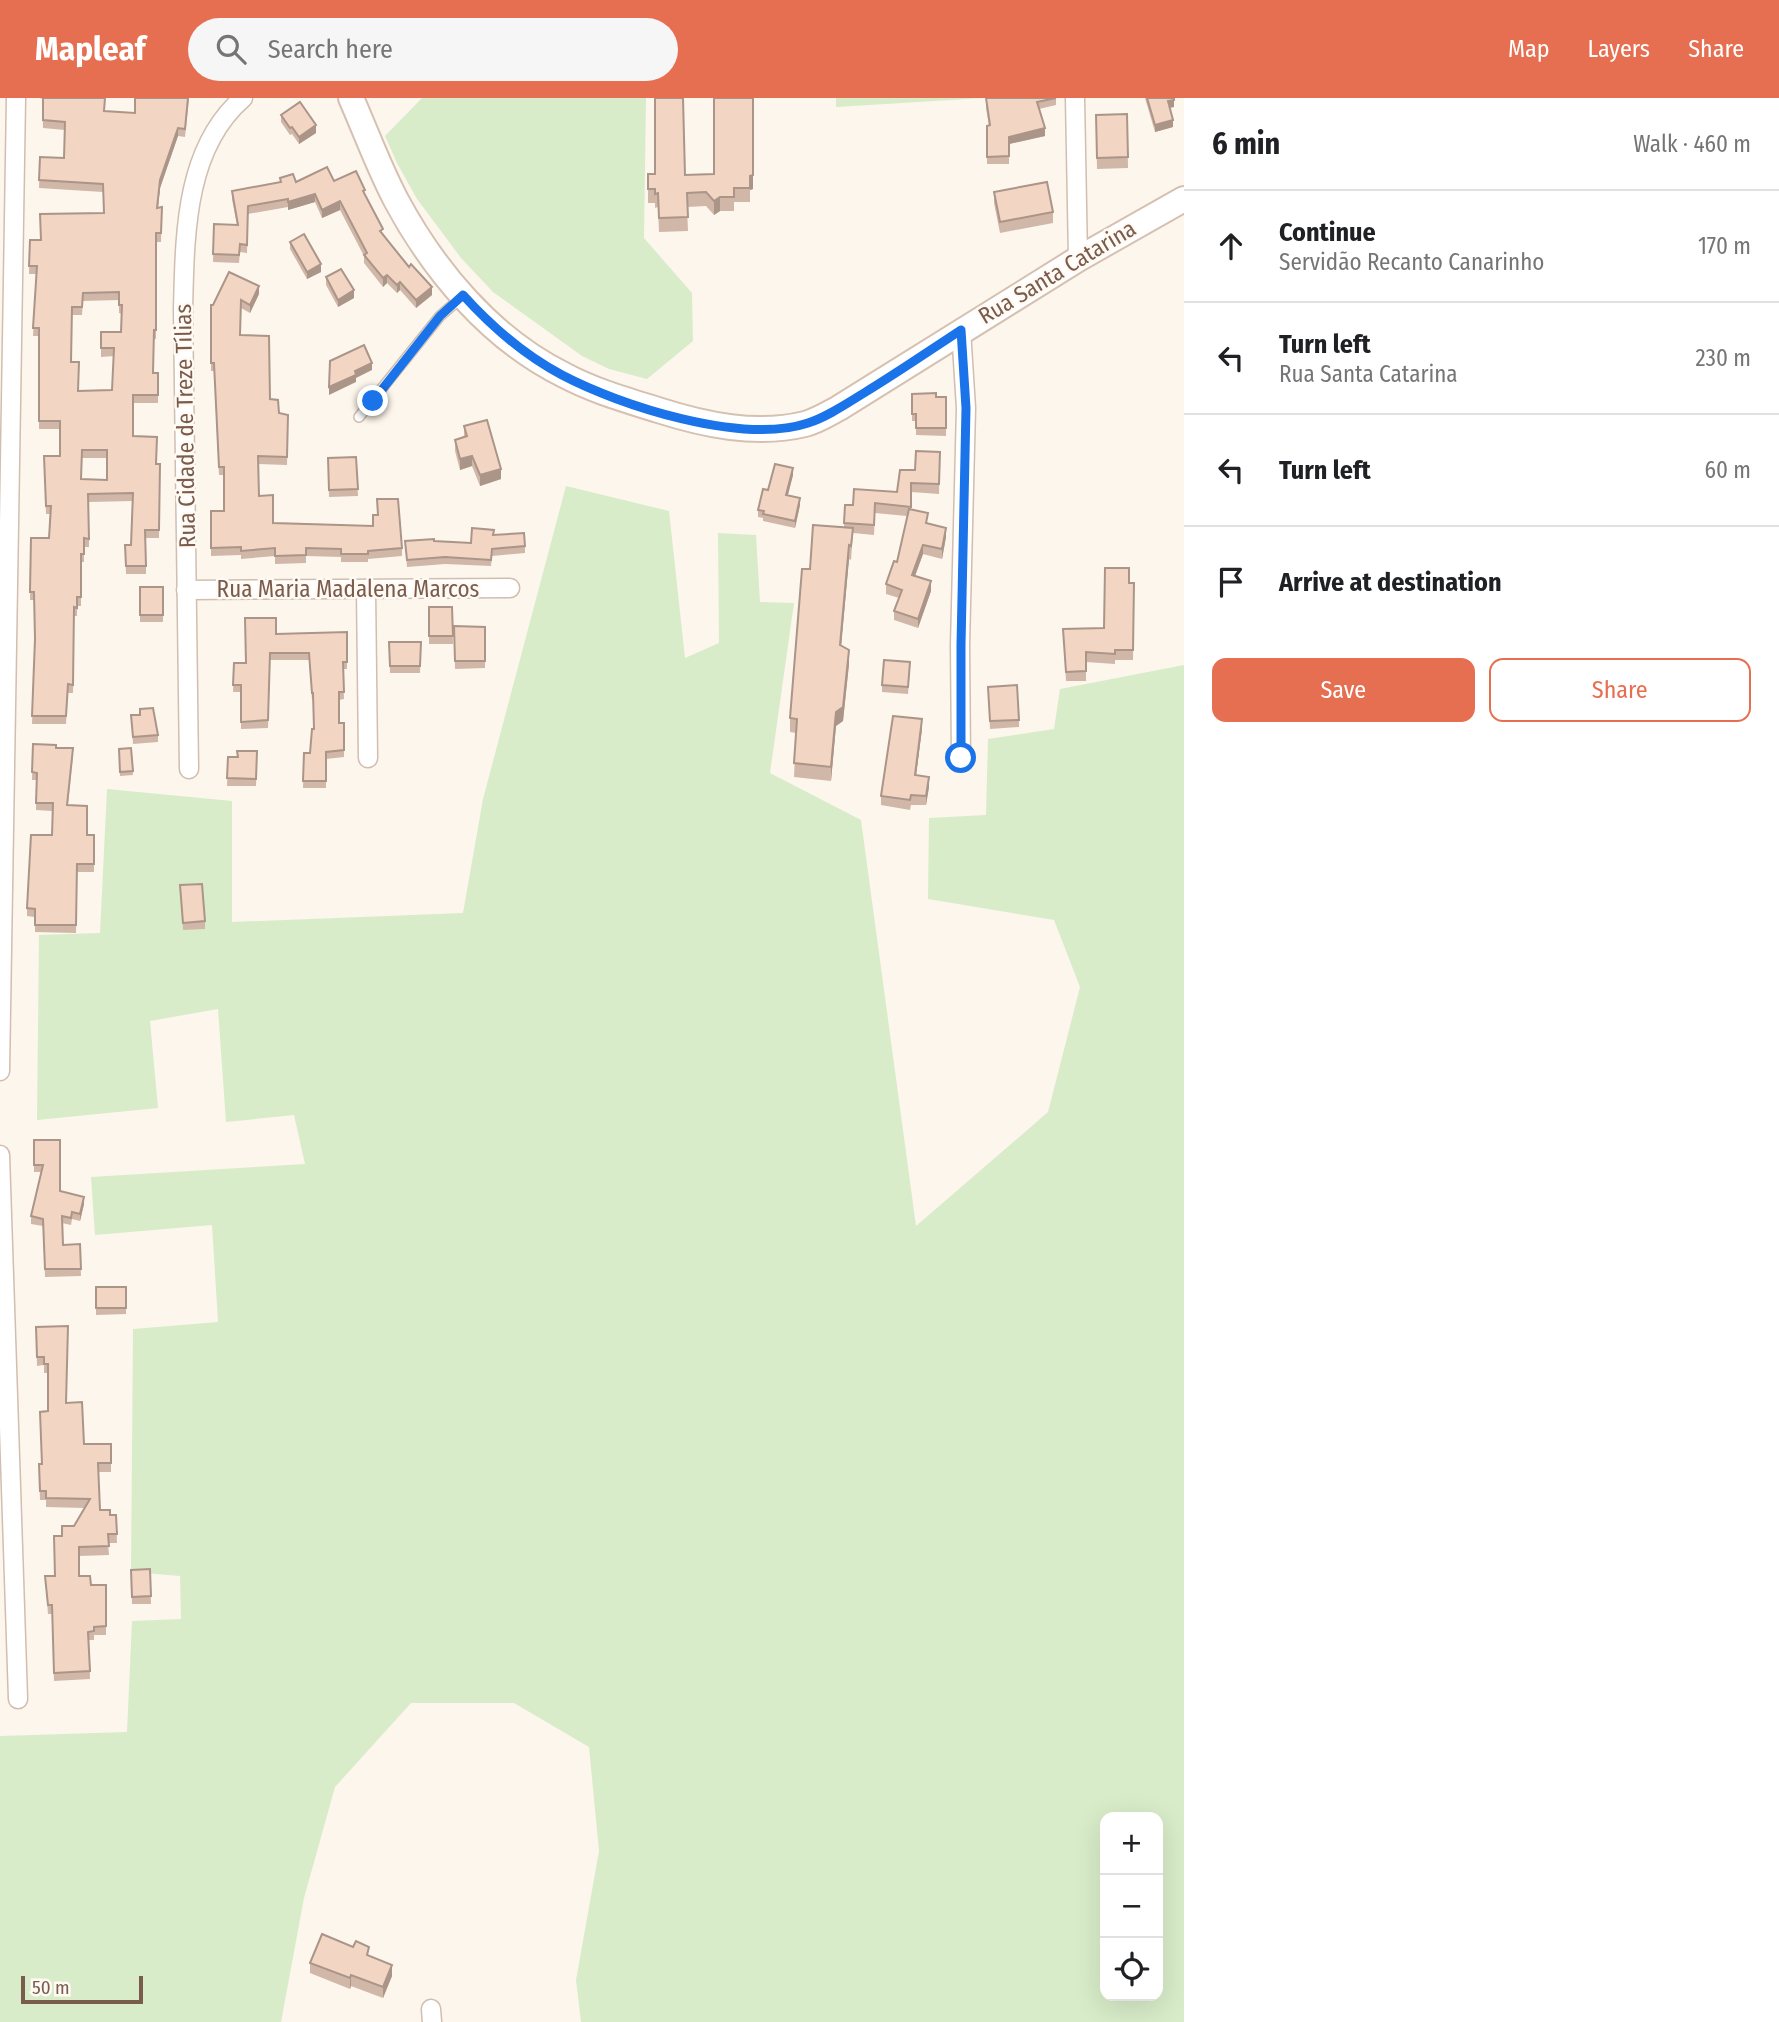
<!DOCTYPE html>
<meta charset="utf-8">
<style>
body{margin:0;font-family:"Fira Sans Condensed",sans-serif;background:#f6f6f6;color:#202124}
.controls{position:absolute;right:21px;bottom:21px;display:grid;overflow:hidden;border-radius:14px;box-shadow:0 7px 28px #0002}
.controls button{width:63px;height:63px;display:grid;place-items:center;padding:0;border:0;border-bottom:2px solid #e0e0e0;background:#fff;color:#202124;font:35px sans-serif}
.scale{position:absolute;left:21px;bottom:18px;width:122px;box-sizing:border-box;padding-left:7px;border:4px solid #7a5c4d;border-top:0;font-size:19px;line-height:24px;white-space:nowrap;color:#7a5c4d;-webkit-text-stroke:5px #fffaf3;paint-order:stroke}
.stop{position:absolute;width:21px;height:21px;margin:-16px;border:5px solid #1a73e8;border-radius:50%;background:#fff}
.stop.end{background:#1a73e8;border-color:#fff;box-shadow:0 2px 7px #0008}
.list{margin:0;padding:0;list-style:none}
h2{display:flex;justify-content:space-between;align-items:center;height:91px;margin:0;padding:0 28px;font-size:30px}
h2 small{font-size:23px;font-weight:400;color:#757577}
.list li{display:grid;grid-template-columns:46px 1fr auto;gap:21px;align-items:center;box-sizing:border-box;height:112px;padding:0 28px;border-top:2px solid #e0e0e0}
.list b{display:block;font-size:26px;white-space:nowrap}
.list p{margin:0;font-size:23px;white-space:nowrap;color:#757577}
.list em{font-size:23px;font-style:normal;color:#757577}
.actions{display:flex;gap:14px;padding:21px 28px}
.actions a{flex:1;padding:16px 0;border:2px solid #e76f51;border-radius:14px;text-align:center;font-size:24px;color:#e76f51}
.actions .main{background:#e76f51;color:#fff}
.icon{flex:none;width:38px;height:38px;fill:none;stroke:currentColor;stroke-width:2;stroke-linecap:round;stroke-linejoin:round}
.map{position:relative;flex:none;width:1184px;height:1924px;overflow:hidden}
header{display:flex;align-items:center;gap:42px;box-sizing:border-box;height:98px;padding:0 35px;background:#e76f51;color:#fff}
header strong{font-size:33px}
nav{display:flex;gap:38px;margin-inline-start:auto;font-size:24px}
.search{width:490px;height:63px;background:#f6f6f6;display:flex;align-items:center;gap:18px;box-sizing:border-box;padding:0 24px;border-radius:38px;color:#757577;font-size:26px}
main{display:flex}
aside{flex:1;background:#fff}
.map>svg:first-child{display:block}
</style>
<header>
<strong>Mapleaf</strong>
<div class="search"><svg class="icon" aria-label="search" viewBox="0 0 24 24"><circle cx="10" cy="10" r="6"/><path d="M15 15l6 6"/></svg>Search here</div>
<nav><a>Map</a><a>Layers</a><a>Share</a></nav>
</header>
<main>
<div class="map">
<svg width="1184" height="1924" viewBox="0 0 1184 1924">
<rect width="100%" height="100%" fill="#fdf6ec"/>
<g fill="#d8ecc9" fill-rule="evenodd">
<polygon points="422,0 646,0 644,140 692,195 693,243 647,281 609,271 582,258 493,194 461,160 417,101 397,65 385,38"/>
<polygon points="836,0 984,0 836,9"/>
<path d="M566,388L669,413L685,560L719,545L718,435L756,437L760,504L794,505L770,675L861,722L916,1128L1048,1014L1080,889L1054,822L928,801L929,720L986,717L988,641L1054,631L1060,591L1184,567V1924H581L576,1882L599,1753L589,1649L514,1605H411L335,1689L304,1800L281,1924H0V1638L127,1634L132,1523L181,1521L180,1478L131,1474L133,1231L218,1224L212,1127L95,1137L91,1079L305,1066L294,1017L226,1024L218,911L150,923L158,1010L37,1022L39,837L100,835L107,691L232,703V824L463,815L483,701ZM1105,1719H1158V1898H1105Z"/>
</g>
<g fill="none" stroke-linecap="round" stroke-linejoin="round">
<g stroke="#d1beb0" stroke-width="12">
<polyline id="lane" points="359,319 440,218 462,199"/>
</g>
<g stroke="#d1beb0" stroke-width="21">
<g id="street">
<polyline points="1075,0 1078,161"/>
<polyline points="366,491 368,660"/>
<polyline points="186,492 510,490"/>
<polyline points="961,660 960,547 966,310 961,232"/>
<path d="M189,671L183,211C185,139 184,51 243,0"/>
<polyline points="0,973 16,0"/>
<polyline points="0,1057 18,1601"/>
<polyline points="431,1911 432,1924"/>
</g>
</g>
<g stroke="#d6c0b0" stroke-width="28">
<path id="secondary" d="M351,0C366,34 379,70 396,102C434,173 491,241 564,277C594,293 626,302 658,312C705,327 756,338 805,326C817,323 828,316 839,310L1078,161L1184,101"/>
</g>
<use href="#lane" stroke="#fff" stroke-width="9"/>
<use href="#street" stroke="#fff" stroke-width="18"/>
<use href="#secondary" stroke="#fff" stroke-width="24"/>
</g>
<g fill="#d1b7a8" fill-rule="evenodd">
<path d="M40,0H105L104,13L135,15L189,0L185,39L178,38L160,90L158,110L162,109L161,144H156V241H154L153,275H158V305H133V338L156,366H160L159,440H146V476H126L125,447H131L133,403L89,404V449H84V464H81V508H77V518H74L73,595H68L66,626H32L35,544L34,502H30L31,440H49L50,416H46L44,358H60V331H39V238H33L36,176H29L30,142H41L104,115L103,94L39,90L40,59L64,60L65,32L43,30L42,1ZM119,202V215L122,216L121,234H101V259L114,258L112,292L78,293L71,264L72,217H82L83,203ZM82,360H107V382L81,381Z"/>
<polygon points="986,0 1056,0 1056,7 1039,11 1045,38 1009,46 1009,66 987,66 987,28 989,28 986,10"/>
<polygon points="1145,0 1174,0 1174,9 1170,10 1173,29 1155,34"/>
<polygon points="1127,16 1128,70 1097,71 1096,17"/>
<polygon points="281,17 316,35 299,46 292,36 290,37 281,24"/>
<polygon points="648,76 714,76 753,91 750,92 750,104 734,104 734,113 720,113 714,117 706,108 687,109 688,133 659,134 658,109 655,110 655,105 648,105"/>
<polygon points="280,80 296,84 334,83 365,96 383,138 432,197 416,210 400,192 397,195 387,185 383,189 364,165 364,158 340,112 322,120 315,104 288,112 288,109 248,116 247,155 240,154 239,165 213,164 214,126 237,127 232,101 232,93 280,84"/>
<polygon points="994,94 1053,114 1053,125 1000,135 994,105"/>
<polygon points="290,144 321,174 307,181 290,151"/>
<polygon points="326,179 354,200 338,209 326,187"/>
<polygon points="259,196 250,215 241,210 241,237 270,301 279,315 288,317 287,367 258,366 259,398 273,425 373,428 377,417 377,401 402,450 402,458 368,461 368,464 341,464 341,459 306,458 306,465 275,466 275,458 241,461 241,457 211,458 211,413 224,413 224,377 219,377 214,273 211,273 211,207"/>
<polygon points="912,296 946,299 946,338 916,337 916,323 912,323"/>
<polygon points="464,328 501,381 480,388 472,368 460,372 455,353 455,342 464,339"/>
<polygon points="940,354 939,396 911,394 911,412 946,439 942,461 923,456 915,478 931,493 918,530 894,522 894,513 899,500 886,496 886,486 897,464 907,418 875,415 874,437 853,435 851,462 849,461 841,547 849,566 843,623 836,628 831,683 794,679 796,635 790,634 790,620 810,471 844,429 845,407 853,407 897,394 915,372"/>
<polygon points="356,359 358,398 329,399 328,360"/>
<polygon points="793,377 788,397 800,407 795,430 763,423 763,420 758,419 758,412 768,392"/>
<polygon points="494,437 525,448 525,455 492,458 491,468 445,466 407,469 405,443 471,445"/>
<polygon points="1129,485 1134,485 1133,562 1115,562 1115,566 1086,564 1086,583 1066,583 1063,531 1104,530"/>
<rect x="140" y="489" width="23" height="35"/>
<polygon points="429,509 452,509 453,546 429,546"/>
<polygon points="454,528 485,529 485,570 455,571"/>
<polygon points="347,534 347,571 343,571 344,601 339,602 339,625 344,625 344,659 326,661 326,690 303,690 304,655 310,655 314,631 313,602 312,602 309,562 270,562 268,630 241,631 241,594 233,594 234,565 245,565 276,536"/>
<polygon points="389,544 421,544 420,575 390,575"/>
<polygon points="910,571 908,596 882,594 882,587"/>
<polygon points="988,589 1019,622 1019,629 990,631"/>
<polygon points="131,617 158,637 158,644 133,646"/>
<polygon points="922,631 916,677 929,689 926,707 911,707 910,712 881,707 881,698"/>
<polygon points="33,646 56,650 73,658 68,707 87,737 94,737 94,774 77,774 76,835 35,834 35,819 27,818 27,810 52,737 52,713 36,712 36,682 32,682"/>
<polygon points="131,650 133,677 120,678 119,651"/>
<polygon points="257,653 256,688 227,688 228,659 238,659"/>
<polygon points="180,787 205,823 205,831 183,832"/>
<polygon points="34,1042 60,1093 84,1106 80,1123 72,1121 71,1127 62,1125 63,1147 80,1146 81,1178 45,1179 43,1128 31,1126 31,1118 42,1074 34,1074"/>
<polygon points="96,1189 126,1189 126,1216 96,1217"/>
<polygon points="36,1229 84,1346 111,1346 111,1374 98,1374 100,1412 110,1417 116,1417 117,1445 108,1445 109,1457 79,1458 79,1478 91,1487 106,1487 106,1537 94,1537 94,1542 89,1542 90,1581 54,1583 52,1516 48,1516 45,1478 55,1478 62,1438 74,1428 85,1410 46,1409 46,1402 40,1402 39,1366 42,1366 48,1313 48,1275 44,1275 44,1267 37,1268"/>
<polygon points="150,1471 151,1506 132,1506 131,1472"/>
<polygon points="369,1858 392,1878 383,1900 351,1888 350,1891 310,1875 310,1865"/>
</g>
<g fill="#aa9588">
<polygon points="1174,2 1174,9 1168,10 1168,3"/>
<polygon points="1173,22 1173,29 1155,34 1155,27"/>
<polygon points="316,27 316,35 299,46 299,39"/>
<polygon points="178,30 178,38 160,90 157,118 160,82"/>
<polygon points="1045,30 1045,38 1009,46 1009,39"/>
<polygon points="753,77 753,91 750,92 750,78"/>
<polygon points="315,96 315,104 288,112 288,104"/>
<polygon points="720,99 720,113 714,117 714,103"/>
<polygon points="340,103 340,112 322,120 322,112"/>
<polygon points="321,166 321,174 307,181 307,174"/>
<polygon points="387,177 387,185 383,189 383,180"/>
<polygon points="400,184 400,192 397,195 397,187"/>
<polygon points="259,188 259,196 250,215 250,207"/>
<polygon points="432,189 432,197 416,210 416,202"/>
<polygon points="354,192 354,200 338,209 338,202"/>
<polygon points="372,265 372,272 356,280 356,284 329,297 329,289 355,273"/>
<polygon points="472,358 472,368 460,372 460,361"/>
<polygon points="793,370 793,377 786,404 786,397"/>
<polygon points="501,371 501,381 480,388 480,377"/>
<polygon points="800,400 800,407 795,430 795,423"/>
<polygon points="946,430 946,439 942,461 942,451"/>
<polygon points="849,447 849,461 840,561 840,547"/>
<polygon points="923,447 923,456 912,486 912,477"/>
<polygon points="931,483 931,493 918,530 918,521"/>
<polygon points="849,552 849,566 843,623 836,628 831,683 831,669 836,614"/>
<polygon points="922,621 922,631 915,686 915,677"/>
<polygon points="929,679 929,689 926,707 926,698"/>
<polygon points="84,1099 84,1106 80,1123 80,1116"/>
<polygon points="392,1867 392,1878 383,1900 383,1889"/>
<polygon points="351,1877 351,1888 350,1891 350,1880"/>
</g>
<g fill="#f3d5c3" stroke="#aa9588" stroke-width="2" fill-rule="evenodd">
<path d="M43,0H105L104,13L135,15V0H188L185,31L178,30L160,82L157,110L162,109L161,135H156V232H154L153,275H158V297H133V338L157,339L156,366H160L159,432H145L146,468H126L125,447H131L133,395L88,396L89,441L84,440V456H81V499H77V510L74,509L73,587L68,586L66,618H32L35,541L34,494H30L31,440H49L51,408H46L44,358H60V323H39V230H33L37,168H29L30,142H41L40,116L104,115L103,86L39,82L40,59L64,60L65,24L43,22ZM119,194V207H122L121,234H101V250H114L112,292L78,293L79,264H71L72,209H82L83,195ZM82,352H107V382L81,381Z"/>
<polygon points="655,0 683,0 685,77 714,76 714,0 753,0 753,77 750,78 750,90 734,90 734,99 720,99 714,103 706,94 687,95 688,119 659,120 658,95 655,96 655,91 648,91 648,76 655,76"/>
<polygon points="986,0 1056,0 1037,4 1045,30 1009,39 1009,58 987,59 987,28 990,27"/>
<polygon points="1147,0 1174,0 1174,2 1168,3 1173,22 1155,27"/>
<polygon points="300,4 316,27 299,39 292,29 290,30 281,17"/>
<polygon points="1127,16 1128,59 1097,60 1096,17"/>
<polygon points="327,69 334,83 356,73 365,92 363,93 383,131 380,133 409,169 411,166 432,189 416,202 400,184 397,187 387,177 383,180 364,157 367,155 340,103 322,112 315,96 288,104 288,101 248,108 247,147 240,146 239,157 213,156 214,126 238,127 232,93 281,84 280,80 293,76 296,84"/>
<polygon points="1047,84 1053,114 1000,124 994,94"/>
<polygon points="304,136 321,166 307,174 290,144"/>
<polygon points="341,171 354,192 338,202 326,179"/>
<polygon points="229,174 259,188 250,207 241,202 240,237 269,238 270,301 278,302 279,315 288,317 287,359 258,358 259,398 273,397 273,425 373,428 373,417 378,417 377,401 398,401 402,450 368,453 368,456 341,456 341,451 306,450 306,457 275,458 275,450 241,453 241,449 211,450 211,413 224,413 224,369 219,369 214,265 211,265 211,207 213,207"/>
<polygon points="364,247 372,265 355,273 356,277 329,289 330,263"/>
<polygon points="936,295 936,299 946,299 946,330 916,330 916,316 912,316 912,296"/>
<polygon points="487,322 501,371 480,377 472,358 460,361 455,342 467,338 464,328"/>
<polygon points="916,353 940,354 939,386 911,385 911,409 875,405 874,427 844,425 845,407 853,407 854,391 897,394 900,372 915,372"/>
<polygon points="356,359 358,391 329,392 328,360"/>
<polygon points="775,366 793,370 786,397 800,400 795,423 763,416 764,413 758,412 763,391 768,392"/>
<polygon points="909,411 928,415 926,425 946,430 942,451 923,447 912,477 931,483 918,521 894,513 902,492 886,486 894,463 897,464"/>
<polygon points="813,427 853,430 851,448 849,447 840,547 849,552 843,609 836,614 831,669 794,665 797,621 790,620 802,471 810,471"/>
<polygon points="472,430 494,432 493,437 524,435 525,448 492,451 491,462 445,459 407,462 405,443 434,441 434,443 471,445"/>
<polygon points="1105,470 1129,470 1129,485 1134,485 1133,552 1115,552 1115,556 1086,554 1086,573 1066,574 1063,531 1104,530"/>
<rect x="140" y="489" width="23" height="28"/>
<polygon points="429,509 452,509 453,538 429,538"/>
<polygon points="245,520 276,520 276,536 347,534 347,564 343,564 344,594 339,594 339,625 344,625 344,652 326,654 326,683 303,683 304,655 310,655 312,631 314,631 313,595 312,595 309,555 270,555 268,622 241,624 241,587 233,587 234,565 246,565"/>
<polygon points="454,528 485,529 485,563 455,563"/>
<polygon points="389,544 421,544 420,568 390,568"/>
<polygon points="884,562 910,564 908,589 882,587"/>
<polygon points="1017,587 1019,622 990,623 988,589"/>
<polygon points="153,610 158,637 133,639 131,617 140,617 140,611"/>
<polygon points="893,618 922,621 915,677 929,679 926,698 911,697 910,702 881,698"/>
<polygon points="33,646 56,647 56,650 73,650 67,707 87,708 87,737 94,737 94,766 77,766 76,827 35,827 35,811 27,810 31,737 52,737 53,705 36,705 37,675 32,674"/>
<polygon points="131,650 133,673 120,674 119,651"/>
<polygon points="237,653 257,653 256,681 227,680 228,659 238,659"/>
<polygon points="202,786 205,823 183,825 180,787"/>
<polygon points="34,1042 60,1042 60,1093 84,1099 80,1116 72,1114 71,1120 62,1118 63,1147 80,1146 81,1171 45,1171 43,1121 31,1118 43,1067 34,1067"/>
<rect x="96" y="1189" width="30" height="21"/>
<polygon points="68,1228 66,1305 82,1304 84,1346 111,1346 111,1365 98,1365 100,1412 110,1412 110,1417 116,1417 117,1436 108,1436 109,1448 79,1449 79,1478 90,1478 91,1487 106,1487 106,1528 94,1529 94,1533 88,1534 90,1573 54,1575 52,1507 48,1507 45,1478 55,1478 54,1438 62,1438 62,1428 74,1428 90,1401 46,1400 46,1393 40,1393 39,1366 42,1366 40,1314 48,1313 48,1266 44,1266 44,1259 37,1259 36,1229"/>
<polygon points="150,1471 151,1498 132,1499 131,1472"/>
<polygon points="322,1836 353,1849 356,1843 369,1849 367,1857 392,1867 383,1889 351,1877 350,1880 310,1865"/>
</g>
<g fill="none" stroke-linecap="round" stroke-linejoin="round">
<path stroke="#1a73e8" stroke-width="9" d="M373,303L440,218L463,197C492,229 524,257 562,277C621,308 742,347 808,325C827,319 846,306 864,295C897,275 929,253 961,232L966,310L961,547V660"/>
</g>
<g text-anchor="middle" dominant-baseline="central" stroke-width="5" stroke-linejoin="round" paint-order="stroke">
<g font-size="23" fill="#7a5c4d" stroke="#fffaf3">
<text transform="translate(1057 174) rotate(-31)">Rua Santa Catarina</text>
<text transform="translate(185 328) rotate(-91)">Rua Cidade de Treze Tílias</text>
<text x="348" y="491">Rua Maria Madalena Marcos</text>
</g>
</g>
</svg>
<div class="controls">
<button>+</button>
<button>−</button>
<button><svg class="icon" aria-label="locate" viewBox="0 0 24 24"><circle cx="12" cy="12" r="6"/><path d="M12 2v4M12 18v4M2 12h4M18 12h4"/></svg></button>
</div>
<div class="scale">50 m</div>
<div class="stop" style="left:961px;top:660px"></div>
<div class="stop end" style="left:373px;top:303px"></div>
</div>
<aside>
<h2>6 min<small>Walk · 460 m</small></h2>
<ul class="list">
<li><svg class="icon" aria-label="ahead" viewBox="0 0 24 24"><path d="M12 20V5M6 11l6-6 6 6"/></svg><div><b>Continue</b><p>Servidão Recanto Canarinho</p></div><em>170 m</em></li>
<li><svg class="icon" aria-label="left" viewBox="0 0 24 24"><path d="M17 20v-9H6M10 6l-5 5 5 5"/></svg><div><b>Turn left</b><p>Rua Santa Catarina</p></div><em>230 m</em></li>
<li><svg class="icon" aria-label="left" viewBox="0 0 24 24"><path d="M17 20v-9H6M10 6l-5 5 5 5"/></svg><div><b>Turn left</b></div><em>60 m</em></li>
<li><svg class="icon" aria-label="arrive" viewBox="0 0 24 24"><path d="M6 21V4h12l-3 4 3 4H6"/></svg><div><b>Arrive at destination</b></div></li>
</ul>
<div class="actions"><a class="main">Save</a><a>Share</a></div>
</aside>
</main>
